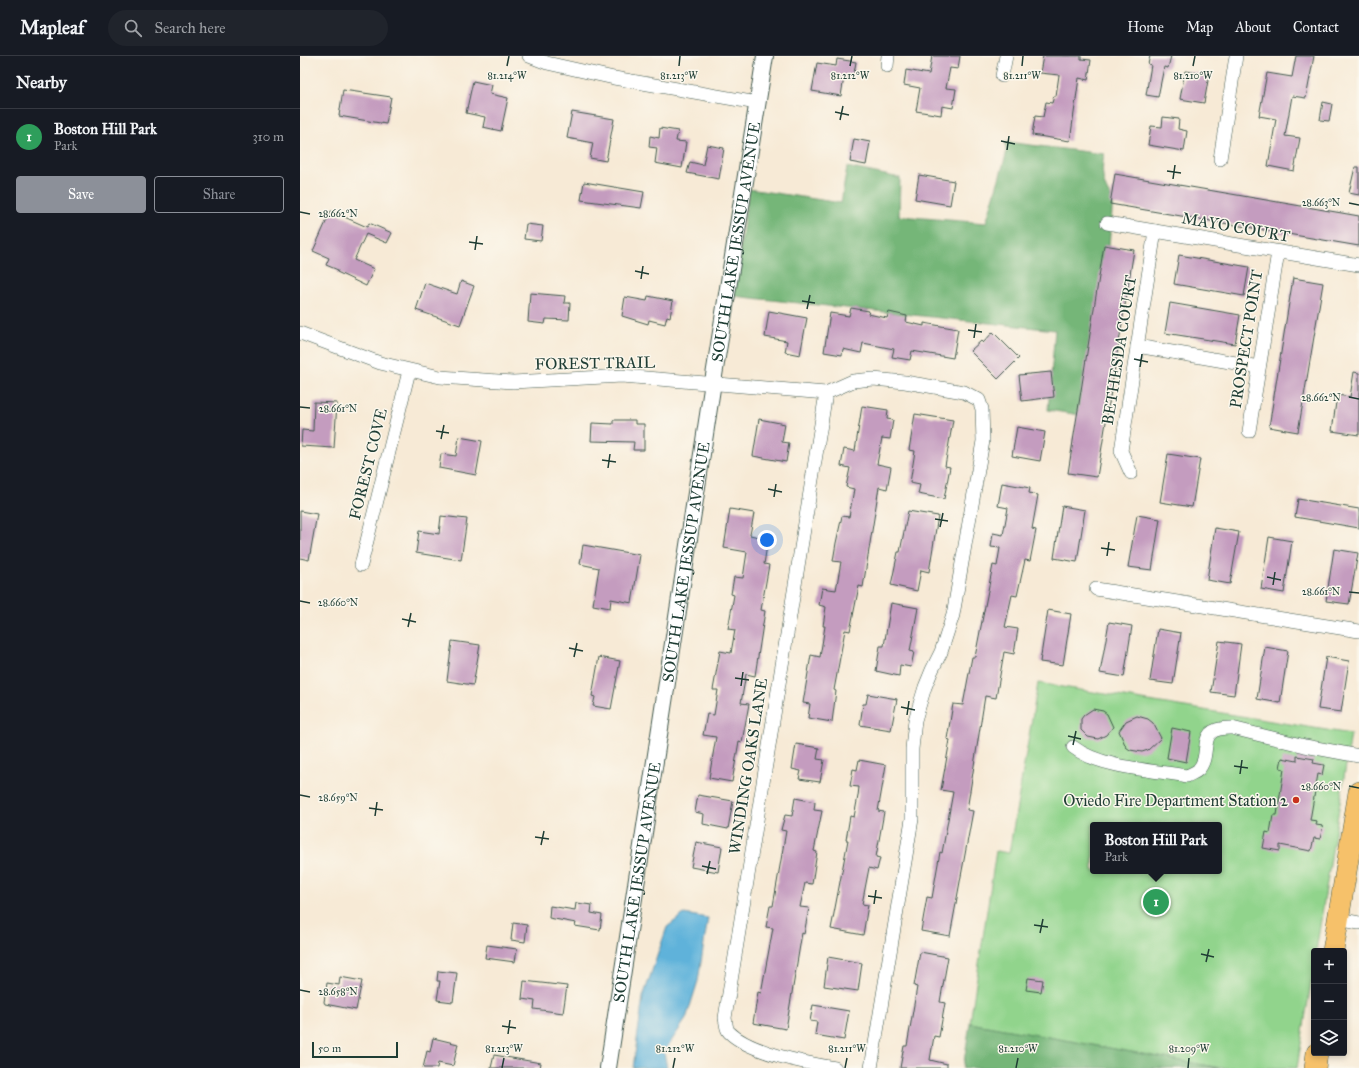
<!DOCTYPE html>
<meta charset="utf-8">
<style>
body{margin:0;font-family:"IM FELL Great Primer",serif;background:#20242c;color:#f1f3f6}
.controls{position:absolute;right:12px;bottom:12px;display:grid;overflow:hidden;border-radius:4px;box-shadow:0 2px 6px #0003}
.controls button{width:36px;height:36px;display:grid;place-items:center;padding:0;border:0;border-bottom:1px solid #363941;background:#171b24;color:#f1f3f6;font:20px sans-serif}
.scale{position:absolute;left:12px;bottom:10px;width:86px;box-sizing:border-box;padding-left:4px;border:2px solid #1f3d34;border-top:0;font-size:11px;line-height:14px;white-space:nowrap;color:#1f3d34;-webkit-text-stroke:3px #fbf7ec;paint-order:stroke}
.you{position:absolute;left:467px;top:484px;width:14px;height:14px;margin:-10px;border:3px solid #fff;border-radius:50%;background:#1a73e8;box-shadow:0 0 0 6px #1a73e833}
.badge{display:grid;place-items:center;width:26px;height:26px;border-radius:50%;background:#8c9099;color:#fff;font-size:13px;font-weight:700}
.pin{position:absolute;translate:-50% -50%;border:2px solid #fff;box-shadow:0 1px 4px #0006}
.popup{position:absolute;left:790px;top:766px;width:132px;height:52px;box-sizing:border-box;display:grid;place-content:center;border-radius:4px;background:#171b24;filter:drop-shadow(0 1px 3px #0005);font-size:13px;white-space:nowrap;color:#9ea1a6}
.popup b{font-size:15px;color:#f1f3f6}
.popup::after{content:'';position:absolute;left:50%;top:100%;margin-left:-8px;border:8px solid transparent;border-top-color:#171b24}
.list{margin:0;padding:0;list-style:none}
h2{display:flex;justify-content:space-between;align-items:center;height:52px;margin:0;padding:0 16px;font-size:17px}
h2 small{font-size:13px;font-weight:400;color:#9ea1a6}
.list li{display:grid;grid-template-columns:26px 1fr auto;gap:12px;align-items:center;box-sizing:border-box;height:56px;padding:0 16px;border-top:1px solid #363941}
.list b{display:block;font-size:15px;white-space:nowrap}
.list p{margin:0;font-size:13px;white-space:nowrap;color:#9ea1a6}
.list em{font-size:13px;font-style:normal;color:#9ea1a6}
.actions{display:flex;gap:8px;padding:12px 16px}
.actions a{flex:1;padding:9px 0;border:1px solid #8c9099;border-radius:4px;text-align:center;font-size:14px;color:#8c9099}
.actions .main{background:#8c9099;color:#fff}
.icon{flex:none;width:22px;height:22px;fill:none;stroke:currentColor;stroke-width:2;stroke-linecap:round;stroke-linejoin:round}
.map{position:relative;flex:none;width:1059px;height:1012px;overflow:hidden}
header{display:flex;align-items:center;gap:24px;box-sizing:border-box;height:56px;padding:0 20px;background:#171b24;border-bottom:1px solid #363941}
header strong{font-size:19px}
nav{display:flex;gap:22px;margin-inline-start:auto;font-size:14px}
.search{width:280px;height:36px;background:#20242c;display:flex;align-items:center;gap:10px;box-sizing:border-box;padding:0 14px;border-radius:22px;color:#9ea1a6;font-size:15px}
main{display:flex}
aside{flex:1;background:#171b24}
.map>svg:first-child{display:block}
</style>
<header>
<strong>Mapleaf</strong>
<div class="search"><svg class="icon" aria-label="search" viewBox="0 0 24 24"><circle cx="10" cy="10" r="6"/><path d="M15 15l6 6"/></svg>Search here</div>
<nav><a>Home</a><a>Map</a><a>About</a><a>Contact</a></nav>
</header>
<main>
<aside>
<h2>Nearby<small></small></h2>
<ul class="list">
<li><span class="badge" style="background:#2e9e5b">1</span><div><b>Boston Hill Park</b><p>Park</p></div><em>310 m</em></li>
</ul>
<div class="actions"><a class="main">Save</a><a>Share</a></div>
</aside>
<div class="map">
<svg width="1059" height="1012" viewBox="0 0 1059 1012">
<rect width="100%" height="100%" fill="#fbf7ec"/>
<filter id="ink" filterUnits="userSpaceOnUse"><feTurbulence type="fractalNoise" baseFrequency=".025" numOctaves="2"/><feDisplacementMap in="SourceGraphic" scale="8" xChannelSelector="R" yChannelSelector="G"/><feConvolveMatrix kernelMatrix="1 2 1 2 8 2 1 2 1" color-interpolation-filters="sRGB"/></filter>
<filter id="wash" filterUnits="userSpaceOnUse"><feTurbulence type="fractalNoise" baseFrequency=".012" numOctaves="4" result="noise"/><feDisplacementMap in="SourceGraphic" scale="16" xChannelSelector="R" yChannelSelector="G"/><feGaussianBlur stdDeviation="0.9" result="paint"/><feColorMatrix in="noise" values="0 0 0 0 0 0 0 0 0 0 0 0 0 0 0 0 0 1.4 0 .05"/><feComposite in="paint" operator="in"/></filter>
<g filter="url(#wash)">
<rect width="100%" height="100%" fill="#f7ead6"/>
<path fill="#91d48c" stroke="#588860" fill-rule="evenodd" d="M738,627L1051,678L1016,895H1014V909L997,1012H920L670,967L696,795L709,797ZM793,769H919V815H793Z"/>
<g fill="#74b678" stroke="#4a7a56">
<path d="M706,86L804,98C801,116 802,130 813,144L798,316L787,360L748,354L755,274L433,240L449,133L541,147L547,111L600,122L599,160L686,167L706,99Z"/>
<polygon points="670,967 920,1012 663,1012"/>
</g>
<polygon fill="#5eb2da" stroke="#3e7887" points="384,858 408,862 398,925 386,963 364,996 367,1012 333,1012 343,941 367,871"/>
<g id="blocks">
<g fill="#c49cbf">
<polygon points="632,0 660,0 658,13 650,12 646,32 656,33 653,52 642,50 641,59 616,55 620,32 604,29 606,14 629,18"/>
<polygon points="743,0 781,0 781,3 791,4 788,24 779,22 770,85 732,79 735,60 743,61 746,46 752,47 754,40 756,40 759,19 740,17"/>
<polygon points="850,0 871,0 868,12 864,11 858,41 846,39 851,9 848,8"/>
<polygon points="996,0 1014,0 1006,42 992,40 985,80 1000,82 994,115 968,110 976,63 959,60 967,17 992,21"/>
<polygon points="537,3 556,6 553,23 544,21 541,40 512,35 517,7 536,10"/>
<polygon points="885,15 909,19 904,47 880,43"/>
<polygon points="173,25 192,29 190,38 208,42 201,75 183,71 185,61 166,57"/>
<polygon points="43,34 91,41 86,68 39,60"/>
<polygon points="1023,46 1032,48 1029,65 1020,64"/>
<polygon points="272,56 314,63 306,105 290,102 293,87 267,82"/>
<polygon points="863,61 879,63 878,73 887,75 884,95 848,89 851,70 862,71"/>
<polygon points="360,72 378,75 376,85 386,86 382,112 355,107 357,92 349,91 350,80 359,82"/>
<polygon points="554,83 570,86 566,109 550,106"/>
<polygon points="407,89 424,92 419,123 387,117 390,106 403,109"/>
<polygon points="1055,111 1059,111 1059,139 1049,137"/>
<polygon points="815,118 1059,160 1059,190 810,148"/>
<polygon points="619,119 654,125 650,149 615,143"/>
<polygon points="284,126 344,136 341,152 281,144"/>
<polygon points="31,155 67,171 69,167 92,177 87,187 66,178 54,204 74,213 66,230 37,216 38,214 26,209 29,202 13,195"/>
<polygon points="226,168 243,170 241,185 224,183"/>
<polygon points="804,189 834,194 797,421 768,417"/>
<polygon points="879,199 949,211 944,240 874,228"/>
<polygon points="993,222 1023,227 998,376 969,371"/>
<polygon points="161,225 174,230 160,269 116,254 125,227 157,238"/>
<polygon points="230,237 265,240 264,247 270,247 269,264 246,263 245,268 228,266"/>
<polygon points="348,240 373,245 370,261 367,260 365,268 349,264 348,268 322,260 325,241 347,245"/>
<polygon points="870,247 940,259 935,288 865,277"/>
<polygon points="551,252 569,255 568,258 587,262 589,256 607,260 606,266 624,270 624,267 658,273 653,302 612,295 610,304 592,301 594,293 563,287 561,297 543,293 542,299 524,296 530,257 549,260"/>
<polygon points="469,255 507,262 500,299 485,296 487,285 465,281"/>
<polygon points="693,276 719,302 698,323 670,295 681,285 683,287"/>
<polygon points="751,316 754,341 722,345 719,319"/>
<polygon points="1054,316 1059,317 1059,379 1032,375 1037,339 1050,341"/>
<polygon points="14,346 37,347 34,392 1,390 2,374 13,375"/>
<polygon points="562,350 588,354 587,363 593,364 590,383 582,382 577,408 591,411 587,433 579,431 563,531 559,530 550,575 545,574 534,634 536,635 532,666 508,662 510,648 503,647 511,599 520,601 525,570 523,570 526,551 519,549 522,532 536,534 541,506 533,505 536,487 542,460 549,461 554,433 546,431 550,412 541,410 544,393 555,395"/>
<polygon points="615,358 653,364 645,410 650,411 644,443 618,438 620,429 610,427 615,395 609,394"/>
<polygon points="459,363 485,368 482,386 489,387 486,406 453,400"/>
<polygon points="313,364 335,364 335,368 344,368 344,394 333,394 334,386 291,385 292,367 313,368"/>
<polygon points="717,371 745,376 740,405 712,400"/>
<polygon points="159,381 182,385 176,419 139,412 141,398 156,400"/>
<polygon points="868,398 900,403 892,451 860,446"/>
<polygon points="702,427 730,432 729,437 738,439 732,473 736,474 730,505 725,504 717,540 712,539 705,571 718,573 714,598 704,596 696,642 685,640 667,754 673,755 650,880 621,875 627,841 632,842 640,796 642,797 653,736 641,734 650,684 647,683 653,648 663,649 672,601 675,601 693,509 697,510 700,492 691,491 693,477 703,479 708,452 698,450"/>
<polygon points="998,443 1059,453 1059,472 995,461"/>
<polygon points="762,450 785,454 777,506 754,502"/>
<polygon points="430,453 454,457 450,479 468,483 464,508 469,509 461,554 465,555 455,620 446,618 441,647 449,648 442,686 439,685 432,726 409,722 416,681 403,679 407,658 414,659 418,634 413,634 420,595 431,597 435,574 428,573 434,539 431,538 434,521 443,522 447,496 424,492"/>
<polygon points="0,455 17,458 9,504 0,502"/>
<polygon points="608,455 638,460 629,516 621,514 617,535 591,529 598,496 600,496"/>
<polygon points="837,459 860,463 852,514 828,511"/>
<polygon points="141,460 167,463 161,504 116,497 119,475 139,478"/>
<polygon points="915,472 939,476 930,528 907,524"/>
<polygon points="969,481 992,485 984,537 961,533"/>
<polygon points="283,489 340,499 332,547 311,543 310,552 293,549 299,512 280,508"/>
<polygon points="1034,493 1058,497 1049,548 1026,545"/>
<polygon points="591,547 618,552 610,595 614,596 611,611 600,609 599,620 576,615 580,590 584,590"/>
<polygon points="748,554 771,558 763,609 740,606"/>
<polygon points="809,566 832,570 824,621 800,617"/>
<polygon points="858,573 881,577 873,628 850,625"/>
<polygon points="152,585 180,589 173,629 147,625"/>
<polygon points="919,585 941,588 934,639 911,636"/>
<polygon points="965,591 988,595 980,647 957,643"/>
<polygon points="299,601 320,605 311,653 293,650 295,641 292,640"/>
<polygon points="1026,601 1049,605 1041,656 1018,653"/>
<polygon points="568,638 597,643 591,674 560,669 563,648 566,648"/>
<polygon points="793,653 803,655 807,658 813,671 806,679 798,683 788,681 781,674 781,663 784,659"/>
<polygon points="837,660 848,663 853,667 861,682 848,694 842,696 830,694 826,691 819,675 826,665"/>
<polygon points="872,672 891,676 886,706 867,702"/>
<polygon points="496,688 519,692 517,703 524,704 520,726 499,723 501,715 492,713"/>
<polygon points="997,700 1014,703 1013,707 1024,709 1022,719 1018,718 1010,764 1017,765 1016,769 1023,770 1020,783 1014,782 1011,795 980,789 980,795 963,792 966,776 970,777 973,759 977,759 984,713 980,712 982,702 997,705"/>
<polygon points="559,704 586,709 578,755 584,756 576,801 580,802 577,814 569,812 562,848 568,849 563,879 531,873 548,784 546,784 550,760 554,761 558,740 559,731 550,730 553,713 557,714"/>
<polygon points="398,739 433,745 428,773 403,768 404,758 395,756"/>
<polygon points="495,742 515,746 514,754 522,755 514,795 517,796 512,828 505,827 500,851 509,852 504,878 502,877 486,973 453,967 458,936 461,937 473,872 466,871 470,850 473,850 486,775 481,774 485,759 492,760"/>
<polygon points="396,786 422,791 418,816 391,811"/>
<polygon points="276,847 292,849 291,857 302,859 300,874 275,870 276,867 249,862 250,850 275,854"/>
<polygon points="213,867 227,869 225,886 211,884"/>
<polygon points="187,889 217,893 215,906 185,902"/>
<polygon points="620,896 648,901 640,946 645,947 639,981 634,980 630,1004 647,1008 647,1012 600,1012 604,990 607,990 617,931 614,930"/>
<polygon points="528,901 562,907 558,935 524,930"/>
<polygon points="138,915 157,917 153,946 137,944 140,925 137,925"/>
<polygon points="40,921 62,925 56,954 25,948 24,946 27,927 39,929"/>
<polygon points="728,922 743,924 741,936 726,934"/>
<polygon points="224,925 267,930 263,957 234,953 235,945 222,943"/>
<polygon points="513,949 549,955 544,984 515,979 517,966 510,965"/>
<polygon points="133,982 158,988 153,1010 138,1007 137,1012 123,1012 127,995 130,996"/>
<polygon points="194,999 241,1007 240,1012 191,1012"/>
</g>
</g>
</g>
<g filter="url(#ink)">
<use href="#blocks" fill-opacity="0" stroke="#3f574c" stroke-width="1"/>
<g fill="none" stroke-linecap="round" stroke-linejoin="round">
<g stroke="#3f574c" stroke-width="14">
<g id="minor">
<polyline points="229,0 247,7 314,22 457,47"/>
<polyline points="587,10 588,0"/>
<polyline points="702,20 706,0"/>
<polyline points="920,103 936,0"/>
<polyline points="807,167 1059,209"/>
<polyline points="0,277 80,307 140,321 213,326 322,320 526,337 553,325 573,323 605,326 664,336 679,344 682,353 683,385 653,559 641,596 632,614 625,631 615,664 612,693 612,763 571,1012"/>
<polyline points="837,290 959,311"/>
<path d="M526,337L425,962C426,966 426,973 429,976C450,997 506,1007 535,1012"/>
<polyline points="949,375 978,196"/>
<polyline points="831,417 821,395 855,175"/>
<polyline points="61,509 109,315"/>
<polyline points="796,533 1059,575"/>
<path d="M773,691C800,712 852,714 887,720C890,718 895,717 898,714C914,697 893,671 932,672L1005,690L1059,700"/>
<polyline points="1038,863 1059,867"/>
</g>
</g>
<g stroke="#3f574c" stroke-width="18">
<g id="tertiary">
<path id="s1" d="M308,1012L413,326L465,0"/>
</g>
</g>
<g stroke="#3f574c" stroke-width="22">
<g id="primary">
<polyline points="1033,895 1059,736"/>
<polyline points="1015,1012 1017,997"/>
</g>
</g>
<use href="#minor" stroke="#fff" stroke-width="13"/>
<use href="#tertiary" stroke="#fff" stroke-width="16"/>
<use href="#primary" stroke="#f6c16b" stroke-width="21"/>
</g>
</g>
<path fill="none" stroke="#1f3d34" stroke-width="1.5" d="M207,10L209,0M379,10L380,0M550,10L552,0M722,10L723,0M893,10L895,0M535,56L549,59M540,64L543,50M701,85L715,88M707,94L709,80M867,115L881,117M873,123L875,109M1049,147L1059,149M0,156L10,158M169,186L183,188M175,194L177,180M335,215L349,218M341,223L343,210M502,245L515,247M507,253L510,239M668,274L682,276M674,282L676,268M834,303L848,306M840,311L842,298M1049,341L1059,343M0,351L10,352M136,375L149,377M141,383L144,369M302,404L316,406M308,412L310,398M468,433L482,436M474,441L476,428M635,463L648,465M640,471L643,457M801,492L815,494M807,500L809,486M967,521L981,524M973,529L975,516M1049,536L1059,537M0,545L10,547M102,563L116,566M108,571L111,557M269,592L283,595M274,601L277,587M435,622L449,624M441,630L443,616M601,651L615,654M607,659L609,645M768,680L781,683M773,689L776,675M934,710L948,712M940,718L942,704M1049,730L1059,732M0,739L10,741M69,752L83,754M75,760L77,746M235,781L249,783M241,789L244,775M402,810L416,813M407,818L410,805M568,840L582,842M574,848L576,834M734,869L748,871M740,877L743,863M901,898L914,901M906,906L909,893M0,934L10,936M202,970L216,972M208,978L210,964M202,1012L204,1002M373,1012L375,1002M545,1012L547,1002M716,1012L718,1002M888,1012L889,1002"/>
<circle fill="#c8321e" stroke="#fbf7ec" stroke-width="1.5" cx="996" cy="744" r="4"/>
<g text-anchor="middle" dominant-baseline="central" stroke-width="3" stroke-linejoin="round" paint-order="stroke">
<g font-size="16" fill="#1f3d34" stroke="#fbf7ec">
<text transform="translate(936 171) rotate(10)">MAYO COURT</text>
<text stroke="none"><textPath href="#s1" startOffset="836">SOUTH LAKE JESSUP AVENUE</textPath></text>
<text transform="translate(946 283) rotate(-81)">PROSPECT POINT</text>
<text transform="translate(819 294) rotate(-81)">BETHESDA COURT</text>
<text transform="translate(295 307) rotate(-1)">FOREST TRAIL</text>
<text transform="translate(68 408) rotate(-76)">FOREST COVE</text>
<text stroke="none"><textPath href="#s1" startOffset="512">SOUTH LAKE JESSUP AVENUE</textPath></text>
<text transform="translate(448 710) rotate(-81)">WINDING OAKS LANE</text>
<text stroke="none"><textPath href="#s1" startOffset="188">SOUTH LAKE JESSUP AVENUE</textPath></text>
</g>
<g font-size="16" fill="#1f3d34" stroke="#fbf7ec" text-anchor="end">
<text x="988" y="744">Oviedo Fire Department Station 2</text>
</g>
</g>
<g font-size="10" text-anchor="middle" fill="#1f3d34" stroke="#fbf7ec" stroke-width="3" stroke-linejoin="round" paint-order="stroke">
<text x="207" y="23">81.214°W</text>
<text x="379" y="23">81.213°W</text>
<text x="550" y="23">81.212°W</text>
<text x="722" y="23">81.211°W</text>
<text x="893" y="23">81.210°W</text>
<text x="1021" y="150">28.663°N</text>
<text x="38" y="161">28.662°N</text>
<text x="1021" y="345">28.662°N</text>
<text x="38" y="356">28.661°N</text>
<text x="1021" y="539">28.661°N</text>
<text x="38" y="550">28.660°N</text>
<text x="1021" y="734">28.660°N</text>
<text x="38" y="745">28.659°N</text>
<text x="38" y="939">28.658°N</text>
<text x="204" y="996">81.213°W</text>
<text x="375" y="996">81.212°W</text>
<text x="547" y="996">81.211°W</text>
<text x="718" y="996">81.210°W</text>
<text x="889" y="996">81.209°W</text>
</g>
</svg>
<div class="controls">
<button>+</button>
<button>−</button>
<button><svg class="icon" aria-label="layers" viewBox="0 0 24 24"><path d="M12 4l9 5-9 5-9-5zM3 14l9 5 9-5"/></svg></button>
</div>
<div class="scale">50 m</div>
<div class="you"></div>
<div class="pin badge" style="left:856px;top:846px;background:#2e9e5b">1</div>
<div class="popup"><b>Boston Hill Park</b>Park</div>
</div>
</main>
